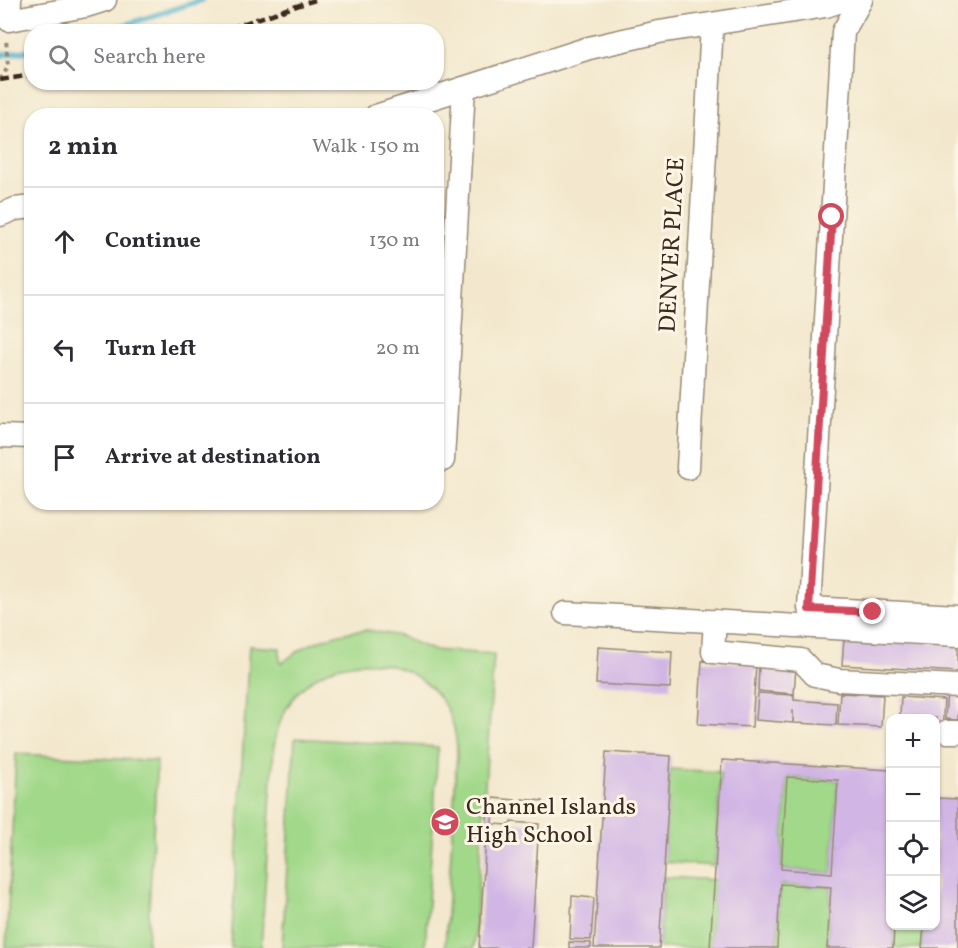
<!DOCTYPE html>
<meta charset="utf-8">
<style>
body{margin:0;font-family:Vollkorn,serif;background:#f2f2f3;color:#2b2b33}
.controls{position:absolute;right:18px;bottom:18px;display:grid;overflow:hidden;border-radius:12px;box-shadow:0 2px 4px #0004}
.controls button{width:54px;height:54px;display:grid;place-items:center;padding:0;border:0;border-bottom:2px solid #e1e1e2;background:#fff;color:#2b2b33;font:30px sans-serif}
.stop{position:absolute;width:18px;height:18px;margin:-14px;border:4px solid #d1495b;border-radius:50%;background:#fff}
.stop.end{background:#d1495b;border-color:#fff;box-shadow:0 2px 6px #0008}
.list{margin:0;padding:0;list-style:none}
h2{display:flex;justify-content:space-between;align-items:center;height:78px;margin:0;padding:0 24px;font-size:26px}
h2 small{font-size:20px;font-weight:400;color:#7c7c81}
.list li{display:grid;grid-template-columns:39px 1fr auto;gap:18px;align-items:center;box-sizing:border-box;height:108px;padding:0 24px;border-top:2px solid #e1e1e2}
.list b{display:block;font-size:22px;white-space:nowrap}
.list em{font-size:20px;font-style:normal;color:#7c7c81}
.icon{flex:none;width:33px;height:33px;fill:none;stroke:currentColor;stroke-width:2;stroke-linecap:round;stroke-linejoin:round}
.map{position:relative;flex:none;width:958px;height:948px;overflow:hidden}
.search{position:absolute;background:#fff;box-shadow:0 2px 4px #0004;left:24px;top:24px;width:420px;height:66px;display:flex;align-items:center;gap:15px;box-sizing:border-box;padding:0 21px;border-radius:24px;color:#7c7c81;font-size:22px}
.panel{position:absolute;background:#fff;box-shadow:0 2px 4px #0004;left:24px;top:108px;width:420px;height:402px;border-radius:24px}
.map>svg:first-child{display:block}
</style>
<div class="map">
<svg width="958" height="948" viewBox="0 0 958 948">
<rect width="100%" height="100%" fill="#fcf5e5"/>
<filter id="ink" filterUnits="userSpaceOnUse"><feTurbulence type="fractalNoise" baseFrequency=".0167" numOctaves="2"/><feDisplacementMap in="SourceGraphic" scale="12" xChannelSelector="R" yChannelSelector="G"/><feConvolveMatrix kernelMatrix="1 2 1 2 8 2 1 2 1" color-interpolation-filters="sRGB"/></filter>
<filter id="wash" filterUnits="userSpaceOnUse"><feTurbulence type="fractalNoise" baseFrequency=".008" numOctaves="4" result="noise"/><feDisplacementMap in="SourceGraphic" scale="24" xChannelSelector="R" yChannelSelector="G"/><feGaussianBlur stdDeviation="1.35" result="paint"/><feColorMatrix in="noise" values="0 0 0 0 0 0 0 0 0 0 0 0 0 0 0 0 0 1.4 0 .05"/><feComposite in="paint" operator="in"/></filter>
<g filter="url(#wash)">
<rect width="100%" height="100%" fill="#f3e8cd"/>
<g fill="#a1d889" stroke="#6e8154" stroke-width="1.5">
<path d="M367,630L400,636L432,650L494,654L474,948H445L457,754C457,640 292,628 274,746L261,948H231L249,646L280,648V662L282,663C307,642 334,632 367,630Z"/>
<polygon points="295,738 438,747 425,948 282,948"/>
<polygon points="16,754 157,761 147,948 6,948"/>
<polygon points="670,769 721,772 715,866 664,862"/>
<polygon points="787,777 838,780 832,873 781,869"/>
<polygon points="664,877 715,880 710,948 659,948"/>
<polygon points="780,884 831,887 827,948 777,948"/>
<polygon points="894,926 924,926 922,948 893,948"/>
</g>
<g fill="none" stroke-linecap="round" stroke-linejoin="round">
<g stroke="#49adc9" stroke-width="6">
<polyline points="103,32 202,0"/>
<polyline points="0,55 32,50"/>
</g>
</g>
<g id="blocks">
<g fill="#d1b6e5" fill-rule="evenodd">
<polygon points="844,637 958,645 958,672 842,665"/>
<polygon points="598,647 672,652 670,688 596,684"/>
<polygon points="702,661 756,664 752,727 698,724"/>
<polygon points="759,664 796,666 794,694 758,691"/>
<polygon points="947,691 958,692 958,720 945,719"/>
<polygon points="758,693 794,695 794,700 837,703 836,725 794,723 793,710 793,723 756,720"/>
<polygon points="840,693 883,695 881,727 838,725"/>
<polygon points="901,697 944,700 942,732 936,732 936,718 900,718"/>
<polygon points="606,752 671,756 659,948 594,948"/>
<path d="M722,760L890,770V926H894L893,948H827L831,887L780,884L777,948H710ZM787,777L838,780L832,873L781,869Z"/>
<polygon points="493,798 515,800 515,810 493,808 492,824 510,825 511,822 539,824 531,948 479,948 488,803 493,803"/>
<polygon points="936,798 958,799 958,948 922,948 924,926 936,926"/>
<polygon points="522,799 543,801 543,808 521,807"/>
<polygon points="572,896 594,898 591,940 570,939"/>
<polygon points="569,942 591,943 591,948 569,948"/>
</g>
</g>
</g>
<g filter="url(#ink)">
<use href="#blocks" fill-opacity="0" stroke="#978976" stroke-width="1.5"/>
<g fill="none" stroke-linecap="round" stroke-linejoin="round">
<g stroke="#978976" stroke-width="25">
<g id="minor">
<polyline points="10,0 9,20 86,6 105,0"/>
<polyline points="861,0 843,32 809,608 958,616"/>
<polyline points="376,116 589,48 659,32 826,6 844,0"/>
<polyline points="0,215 15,209 32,207"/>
<polyline points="0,436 32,437"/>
<polyline points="443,460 464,88"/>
<polyline points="688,468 712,24"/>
<polyline points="565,613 958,635"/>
<polyline points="715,621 713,652 801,660 815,675 839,680 958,686"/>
<polyline points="947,732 958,732"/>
</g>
</g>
<polyline stroke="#978976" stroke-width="4" stroke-dasharray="4.5 4.5" stroke-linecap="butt" points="0,80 8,67 6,38"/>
<use href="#minor" stroke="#fff" stroke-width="22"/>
<g stroke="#3b2a1e" stroke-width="4.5" stroke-dasharray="9 4.5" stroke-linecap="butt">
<polyline points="217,32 315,0"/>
<polyline points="0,80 32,75"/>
</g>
</g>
</g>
<g fill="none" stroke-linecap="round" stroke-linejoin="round" filter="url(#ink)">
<polyline stroke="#d1495b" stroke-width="8" points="832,217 809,609 873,612"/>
</g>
<defs>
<g id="school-disc" transform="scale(1.5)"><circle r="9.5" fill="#d1495b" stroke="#fcf5e5"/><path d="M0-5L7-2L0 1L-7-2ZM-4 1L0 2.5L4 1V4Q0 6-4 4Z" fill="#fff"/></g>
</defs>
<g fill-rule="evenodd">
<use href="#school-disc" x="445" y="822"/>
</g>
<g text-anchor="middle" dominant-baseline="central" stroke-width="6" stroke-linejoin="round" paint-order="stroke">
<g font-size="24" fill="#3b2a1e" stroke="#fcf5e5">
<text transform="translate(673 245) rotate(-87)">DENVER PLACE</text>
</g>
<g font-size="24" fill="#3b2a1e" stroke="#fcf5e5" text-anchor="start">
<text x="466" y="808">Channel Islands<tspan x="466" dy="28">High School</tspan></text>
</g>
</g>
</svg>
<div class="controls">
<button>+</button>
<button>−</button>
<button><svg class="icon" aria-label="locate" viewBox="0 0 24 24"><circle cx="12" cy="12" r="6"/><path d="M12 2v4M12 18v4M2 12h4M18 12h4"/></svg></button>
<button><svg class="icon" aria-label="layers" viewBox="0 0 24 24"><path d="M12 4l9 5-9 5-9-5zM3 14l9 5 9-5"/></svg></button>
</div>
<div class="stop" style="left:832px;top:217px"></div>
<div class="stop end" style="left:873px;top:612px"></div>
<div class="search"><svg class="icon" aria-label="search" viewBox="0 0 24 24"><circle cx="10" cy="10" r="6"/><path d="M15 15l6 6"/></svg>Search here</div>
<section class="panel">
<h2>2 min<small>Walk · 150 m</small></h2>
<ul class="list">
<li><svg class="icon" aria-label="ahead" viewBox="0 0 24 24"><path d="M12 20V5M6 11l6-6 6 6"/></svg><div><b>Continue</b></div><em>130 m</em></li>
<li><svg class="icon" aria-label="left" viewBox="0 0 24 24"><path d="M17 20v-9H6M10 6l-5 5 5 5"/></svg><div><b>Turn left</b></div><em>20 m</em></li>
<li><svg class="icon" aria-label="arrive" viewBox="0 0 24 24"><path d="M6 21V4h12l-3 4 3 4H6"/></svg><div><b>Arrive at destination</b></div></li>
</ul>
</section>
</div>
